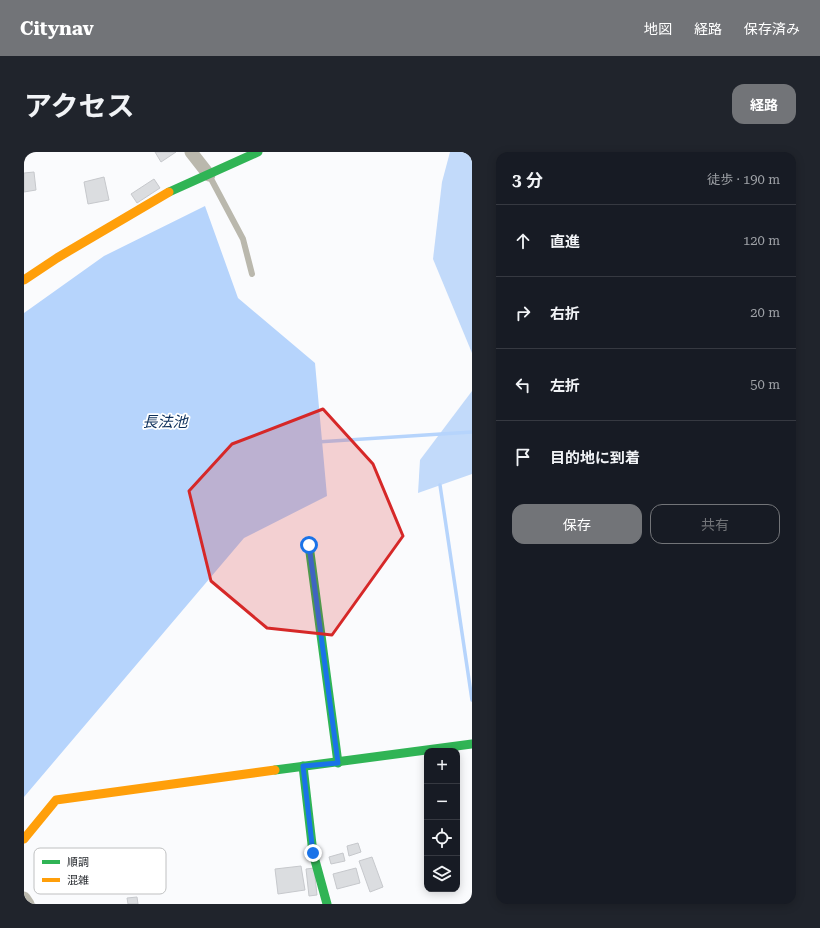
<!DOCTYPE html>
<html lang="ja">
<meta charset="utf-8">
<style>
body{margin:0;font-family:"Roboto Serif","Noto Sans JP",serif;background:#20242c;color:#f1f3f6}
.controls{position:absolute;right:12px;bottom:12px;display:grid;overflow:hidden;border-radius:8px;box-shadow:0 2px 10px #0003}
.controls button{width:36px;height:36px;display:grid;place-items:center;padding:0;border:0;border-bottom:1px solid #363941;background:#171b24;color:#f1f3f6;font:20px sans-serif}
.stop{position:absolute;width:12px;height:12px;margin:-9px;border:3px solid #1a73e8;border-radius:50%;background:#fff}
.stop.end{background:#1a73e8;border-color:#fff;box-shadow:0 1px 4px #0008}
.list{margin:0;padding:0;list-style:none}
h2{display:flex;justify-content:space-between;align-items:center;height:52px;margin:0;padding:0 16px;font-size:17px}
h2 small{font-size:13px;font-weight:400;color:#9ea1a6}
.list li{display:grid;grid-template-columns:26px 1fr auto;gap:12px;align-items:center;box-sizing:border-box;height:72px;padding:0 16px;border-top:1px solid #363941}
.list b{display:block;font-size:15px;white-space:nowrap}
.list em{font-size:13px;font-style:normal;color:#9ea1a6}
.actions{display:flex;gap:8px;padding:12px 16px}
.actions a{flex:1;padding:9px 0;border:1px solid #727478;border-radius:12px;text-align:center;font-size:14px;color:#727478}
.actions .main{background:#727478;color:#fff}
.icon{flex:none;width:22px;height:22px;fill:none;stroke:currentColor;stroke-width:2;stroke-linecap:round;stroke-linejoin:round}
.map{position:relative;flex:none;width:448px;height:752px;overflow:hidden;border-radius:12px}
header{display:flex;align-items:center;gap:24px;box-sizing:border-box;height:56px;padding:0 20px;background:#727478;color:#fff}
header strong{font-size:19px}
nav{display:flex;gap:22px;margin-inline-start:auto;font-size:14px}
.intro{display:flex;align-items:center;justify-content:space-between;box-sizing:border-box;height:96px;padding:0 24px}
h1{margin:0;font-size:28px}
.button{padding:10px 18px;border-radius:12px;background:#727478;color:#fff;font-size:14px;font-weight:700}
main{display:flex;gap:24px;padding:0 24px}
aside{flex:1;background:#171b24;border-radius:12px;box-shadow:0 2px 10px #0003}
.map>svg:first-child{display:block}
</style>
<header>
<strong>Citynav</strong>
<nav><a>地図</a><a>経路</a><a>保存済み</a></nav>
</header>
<div class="intro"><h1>アクセス</h1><a class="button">経路</a></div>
<main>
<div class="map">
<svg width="448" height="752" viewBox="0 0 448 752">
<rect width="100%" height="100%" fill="#fafbfd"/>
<g fill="#c2dafa">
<polygon points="426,0 448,0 448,201 409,107 418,30"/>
<polygon points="448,239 448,322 394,341 396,308"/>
</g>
<polygon fill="#b6d4fc" points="181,54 214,146 291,211 303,344 220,386 0,645 0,161 80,104"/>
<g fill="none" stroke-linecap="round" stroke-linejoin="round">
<g stroke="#b6d4fc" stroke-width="3.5">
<polyline points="293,290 448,280"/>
<polyline points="416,333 448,548"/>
</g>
</g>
<g fill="#dbdde0" stroke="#c6c8cc">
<polygon points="131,0 152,0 137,10"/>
<polygon points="10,20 12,38 0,40 0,21"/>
<polygon points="80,25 85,48 64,52 60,30"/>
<polygon points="130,27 136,36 113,51 107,42"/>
<polygon points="334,691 337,700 325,704 323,694"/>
<polygon points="319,701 321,709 307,712 305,705"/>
<polygon points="348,705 359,735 346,740 335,709"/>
<polygon points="277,714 281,738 254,742 251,717"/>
<polygon points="290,716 293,743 285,744 282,717"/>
<polygon points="332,716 336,731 313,737 309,722"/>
<polygon points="113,745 114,752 104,752 103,746"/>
</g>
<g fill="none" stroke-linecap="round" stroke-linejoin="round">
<polyline stroke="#bab8ad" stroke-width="6" points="185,23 219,87 228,122"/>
<g stroke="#bab8ad" stroke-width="13">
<polyline points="167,0 185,23"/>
<polyline points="0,746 4,752"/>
</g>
<g stroke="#30b455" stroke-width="9">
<polyline points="145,40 234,0"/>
<polyline points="285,393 314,611"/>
<polyline points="279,614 289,701 303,752"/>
<polyline points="251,618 448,592"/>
</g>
<g stroke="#ff9f0a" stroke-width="9">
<polyline points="0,128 33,106 145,40"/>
<polyline points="0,687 32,648 251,618"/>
</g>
</g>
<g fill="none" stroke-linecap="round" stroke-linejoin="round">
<polyline stroke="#1a73e8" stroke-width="5" points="285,393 314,611 279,614 289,701"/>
</g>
<path fill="#d62828" fill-opacity="0.2" stroke="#d62828" stroke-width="3" stroke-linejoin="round" d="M299,257L349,312L379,384L308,483L243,476L187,429L165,339L208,292Z"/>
<g text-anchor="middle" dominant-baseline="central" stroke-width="3.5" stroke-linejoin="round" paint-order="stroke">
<g font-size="15" font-style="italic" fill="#0d2f5b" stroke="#fff">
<text x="141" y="270">長法池</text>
</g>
</g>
<rect x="10" y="696" width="132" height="46" rx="6" fill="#fff" stroke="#bfc0c1" stroke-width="1"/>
<rect x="18" y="708" width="18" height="4" fill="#30b455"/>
<rect x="18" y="726" width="18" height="4" fill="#ff9f0a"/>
<g font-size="11" fill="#292c31">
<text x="43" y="714">順調</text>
<text x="43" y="732">混雑</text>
</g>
</svg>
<div class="controls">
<button>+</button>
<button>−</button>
<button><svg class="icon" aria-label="locate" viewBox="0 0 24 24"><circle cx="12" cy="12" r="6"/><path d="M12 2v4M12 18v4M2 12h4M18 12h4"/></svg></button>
<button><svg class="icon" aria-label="layers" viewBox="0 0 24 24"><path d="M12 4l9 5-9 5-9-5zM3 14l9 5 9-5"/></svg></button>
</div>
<div class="stop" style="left:285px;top:393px"></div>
<div class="stop end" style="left:289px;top:701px"></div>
</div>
<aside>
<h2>3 分<small>徒歩 · 190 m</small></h2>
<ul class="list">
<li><svg class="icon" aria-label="ahead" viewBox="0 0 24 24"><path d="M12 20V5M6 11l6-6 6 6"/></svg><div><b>直進</b></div><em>120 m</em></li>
<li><svg class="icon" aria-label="right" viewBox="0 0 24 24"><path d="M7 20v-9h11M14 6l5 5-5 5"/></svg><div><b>右折</b></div><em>20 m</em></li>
<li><svg class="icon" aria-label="left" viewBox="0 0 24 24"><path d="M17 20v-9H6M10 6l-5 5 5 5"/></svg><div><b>左折</b></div><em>50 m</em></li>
<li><svg class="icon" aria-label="arrive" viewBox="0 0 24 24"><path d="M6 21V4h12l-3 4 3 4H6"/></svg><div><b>目的地に到着</b></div></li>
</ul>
<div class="actions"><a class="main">保存</a><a>共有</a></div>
</aside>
</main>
